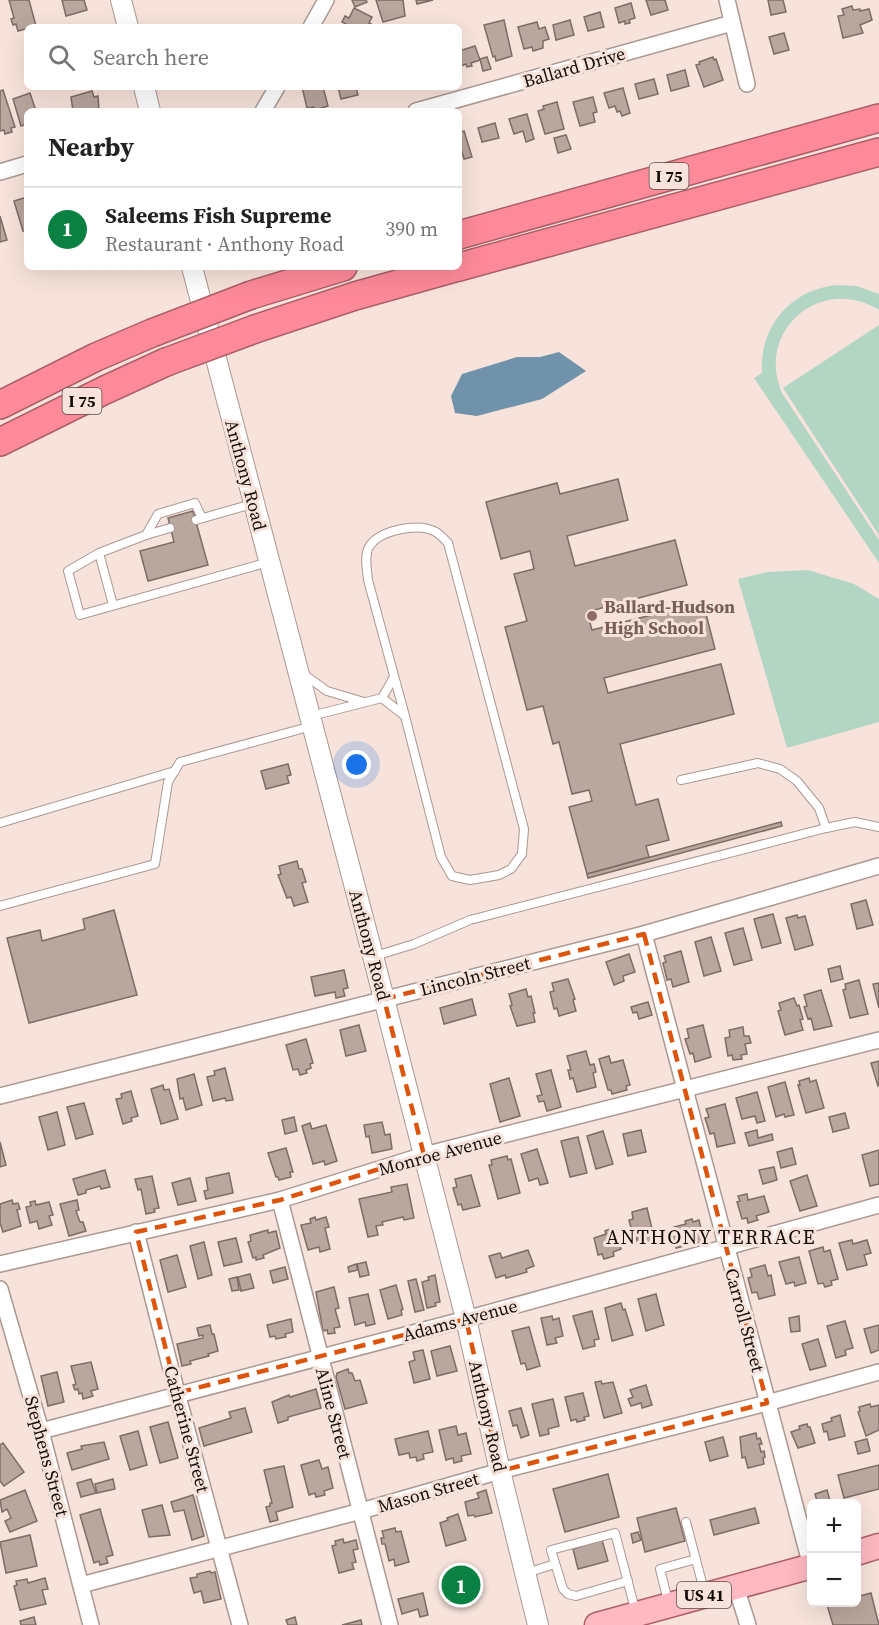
<!DOCTYPE html>
<meta charset="utf-8">
<style>
body{margin:0;font-family:"Source Serif 4",serif;background:#f6f6f6;color:#222}
.controls{position:absolute;right:18px;bottom:18px;display:grid;overflow:hidden;border-radius:9px;box-shadow:0 6px 24px #0002}
.controls button{width:54px;height:54px;display:grid;place-items:center;padding:0;border:0;border-bottom:2px solid #e0e0e0;background:#fff;color:#222;font:30px sans-serif}
.you{position:absolute;left:357px;top:765px;width:21px;height:21px;margin:-15px;border:4px solid #fff;border-radius:50%;background:#1a73e8;box-shadow:0 0 0 9px #1a73e833}
.badge{display:grid;place-items:center;width:39px;height:39px;border-radius:50%;background:#0b8043;color:#fff;font-size:20px;font-weight:700}
.pin{position:absolute;translate:-50% -50%;border:3px solid #fff;box-shadow:0 2px 6px #0006}
.list{margin:0;padding:0;list-style:none}
h2{display:flex;justify-content:space-between;align-items:center;height:78px;margin:0;padding:0 24px;font-size:26px}
h2 small{font-size:20px;font-weight:400;color:#767676}
.list li{display:grid;grid-template-columns:39px 1fr auto;gap:18px;align-items:center;box-sizing:border-box;height:84px;padding:0 24px;border-top:2px solid #e0e0e0}
.list b{display:block;font-size:22px;white-space:nowrap}
.list p{margin:0;font-size:20px;white-space:nowrap;color:#767676}
.list em{font-size:20px;font-style:normal;color:#767676}
.icon{flex:none;width:33px;height:33px;fill:none;stroke:currentColor;stroke-width:2;stroke-linecap:round;stroke-linejoin:round}
.map{position:relative;flex:none;width:879px;height:1625px;overflow:hidden}
.search{position:absolute;background:#fff;box-shadow:0 6px 24px #0002;left:24px;top:24px;width:438px;height:66px;display:flex;align-items:center;gap:15px;box-sizing:border-box;padding:0 21px;border-radius:9px;color:#767676;font-size:22px}
.panel{position:absolute;background:#fff;box-shadow:0 6px 24px #0002;left:24px;top:108px;width:438px;height:162px;border-radius:9px}
.map>svg:first-child{display:block}
</style>
<div class="map">
<svg width="879" height="1625" viewBox="0 0 879 1625">
<rect width="100%" height="100%" fill="#f7e3db"/>
<g fill="#b3d6c4">
<path d="M836,285L857,286L879,294V310C821,274 755,331 782,393L879,540V563L754,378L762,373C759,327 790,290 836,285Z"/>
<polygon points="879,325 879,535 783,388"/>
<polygon points="808,570 854,584 879,599 879,722 787,748 738,579 767,572"/>
</g>
<polygon fill="#7093ab" points="559,352 586,371 542,399 477,416 455,413 451,396 462,374 517,357 540,357"/>
<g fill="#b9a69e" stroke="#7e6c65" stroke-width="1.5">
<polygon points="9,0 29,0 36,26 18,31 16,24 13,25 11,19 14,18"/>
<polygon points="62,0 84,0 87,10 66,16"/>
<polygon points="352,0 366,0 367,2 355,7"/>
<polygon points="376,0 403,0 405,16 383,22"/>
<polygon points="416,0 433,0 417,4"/>
<polygon points="646,0 665,0 668,10 651,15"/>
<polygon points="768,0 783,0 786,12 771,15"/>
<polygon points="631,3 635,18 629,20 630,23 625,24 625,21 619,23 615,8"/>
<polygon points="852,6 853,10 860,9 860,11 869,9 872,20 860,25 863,33 843,38 838,16 844,15 842,9"/>
<polygon points="354,8 372,17 369,23 373,25 372,27 344,27 346,24 342,22 345,16 349,18"/>
<polygon points="600,12 604,27 588,31 584,17"/>
<polygon points="504,20 512,56 496,61 495,56 493,57 484,25"/>
<polygon points="570,20 574,35 556,40 553,25"/>
<polygon points="537,22 539,29 545,27 549,39 543,41 543,48 533,51 532,47 524,49 518,27"/>
<polygon points="784,33 789,50 774,54 769,37"/>
<polygon points="475,46 480,60 471,63 472,66 467,67 466,64 461,66 459,51"/>
<polygon points="487,57 491,69 483,71 480,59"/>
<polygon points="713,57 714,60 716,59 723,80 704,87 696,65 700,64 699,62"/>
<polygon points="685,70 689,86 671,91 667,75"/>
<polygon points="654,79 658,94 639,99 635,84"/>
<polygon points="302,87 323,87 328,106 315,110 314,107 307,108"/>
<polygon points="338,87 356,87 358,95 341,99"/>
<polygon points="623,88 630,113 622,116 620,111 617,112 615,106 609,108 604,93"/>
<polygon points="3,90 15,127 11,128 12,132 5,134 4,130 0,131 0,91"/>
<polygon points="92,91 94,97 98,96 99,111 73,111 71,97"/>
<polygon points="30,93 36,111 27,111 27,124 21,126 13,99"/>
<polygon points="593,97 597,112 593,113 595,122 580,126 573,102"/>
<polygon points="557,102 564,129 545,134 538,111 544,109 543,106"/>
<polygon points="527,114 534,139 526,142 523,131 514,134 509,119"/>
<polygon points="495,123 499,138 482,142 478,128"/>
<polygon points="464,131 472,157 464,159 461,149 459,149 459,133"/>
<polygon points="566,135 571,149 558,153 554,138"/>
<polygon points="27,197 27,230 23,231 14,201"/>
<polygon points="0,216 7,240 0,242"/>
<polygon points="618,479 628,520 567,536 575,566 675,540 687,585 587,612 592,630 703,602 715,649 604,678 608,693 721,664 734,714 620,744 636,805 658,799 669,840 646,846 649,857 587,874 569,807 592,801 589,790 572,794 559,742 553,744 543,706 527,710 505,627 527,621 514,574 534,569 530,551 501,559 486,502 557,483 560,494"/>
<polygon points="193,511 208,565 148,581 140,551 174,542 168,518"/>
<polygon points="288,764 291,775 287,776 289,783 266,789 261,771"/>
<polygon points="781,822 782,826 588,878 587,874"/>
<polygon points="297,861 299,869 302,869 306,882 302,883 308,902 294,906 291,897 287,898 278,875 281,874 279,866"/>
<polygon points="866,900 873,925 857,929 851,904"/>
<polygon points="114,910 137,995 29,1023 7,938 40,930 42,941 85,929 83,919"/>
<polygon points="773,914 781,943 762,948 754,919"/>
<polygon points="797,915 798,918 805,916 813,945 795,950 786,918"/>
<polygon points="743,928 752,960 734,965 725,933"/>
<polygon points="711,937 721,971 704,976 695,942"/>
<polygon points="681,951 689,982 673,987 671,979 667,980 663,963 666,962 664,956"/>
<polygon points="629,954 635,972 623,976 624,981 614,985 606,962"/>
<polygon points="840,966 843,979 831,982 828,969"/>
<polygon points="344,970 348,988 343,989 345,996 336,998 335,992 315,996 311,977"/>
<polygon points="568,979 575,999 573,1000 576,1011 559,1016 557,1008 554,1009 550,992 554,991 552,983"/>
<polygon points="859,980 868,1014 850,1018 843,990 846,989 845,984"/>
<polygon points="879,983 879,1008 873,984"/>
<polygon points="526,989 528,997 531,996 535,1013 533,1013 535,1022 517,1026 510,1006 512,1005 509,994"/>
<polygon points="821,990 832,1026 814,1030 811,1018 808,1019 804,1007 807,1006 804,995"/>
<polygon points="794,998 797,1006 799,1005 803,1019 800,1020 803,1030 785,1035 778,1011 781,1010 779,1003"/>
<polygon points="472,999 476,1015 444,1024 440,1008"/>
<polygon points="648,1002 652,1015 639,1019 637,1012 633,1013 631,1007"/>
<polygon points="359,1025 366,1051 346,1056 340,1030"/>
<polygon points="703,1025 711,1057 695,1062 693,1053 690,1054 685,1039 689,1038 687,1029"/>
<polygon points="743,1027 744,1036 749,1036 751,1043 745,1044 747,1054 741,1055 742,1059 733,1060 732,1055 728,1056 725,1038 730,1037 729,1030"/>
<polygon points="306,1039 313,1063 310,1064 311,1068 306,1070 307,1073 300,1075 298,1069 293,1070 286,1045"/>
<polygon points="586,1051 590,1065 594,1064 596,1072 593,1073 596,1087 577,1092 573,1078 570,1079 568,1070 571,1070 567,1056"/>
<polygon points="609,1056 611,1063 623,1060 630,1085 626,1086 627,1090 612,1094 611,1090 608,1090 599,1059"/>
<polygon points="879,1061 879,1085 878,1086 871,1063"/>
<polygon points="225,1068 233,1100 226,1101 225,1098 213,1101 207,1077 215,1075 214,1071"/>
<polygon points="551,1070 561,1107 547,1111 544,1101 539,1102 537,1096 542,1095 536,1074"/>
<polygon points="194,1074 202,1105 186,1110 183,1098 180,1099 177,1079"/>
<polygon points="509,1078 520,1116 500,1122 490,1084"/>
<polygon points="809,1078 810,1082 816,1080 824,1108 806,1113 798,1085 800,1085 799,1081"/>
<polygon points="785,1082 794,1115 785,1117 784,1114 776,1117 768,1087"/>
<polygon points="163,1085 164,1090 169,1089 178,1119 161,1124 151,1089"/>
<polygon points="131,1091 138,1116 131,1118 132,1121 123,1124 116,1099 122,1098 121,1094"/>
<polygon points="757,1092 765,1121 757,1123 755,1116 742,1119 736,1098"/>
<polygon points="84,1103 93,1134 76,1139 67,1107"/>
<polygon points="725,1104 735,1143 717,1147 714,1133 710,1134 705,1118 709,1117 706,1109"/>
<polygon points="57,1112 65,1145 48,1150 39,1117"/>
<polygon points="845,1113 849,1128 833,1132 829,1117"/>
<polygon points="294,1117 297,1131 285,1134 282,1120"/>
<polygon points="382,1122 385,1135 390,1134 392,1149 372,1153 369,1136 366,1137 364,1125"/>
<polygon points="310,1123 312,1129 326,1125 337,1161 325,1165 324,1161 313,1164 302,1126"/>
<polygon points="641,1130 646,1152 628,1156 623,1134"/>
<polygon points="757,1130 758,1138 772,1134 773,1140 749,1146 745,1133"/>
<polygon points="603,1131 613,1164 596,1169 587,1136"/>
<polygon points="578,1137 587,1173 570,1177 561,1141"/>
<polygon points="0,1142 6,1165 0,1167"/>
<polygon points="286,1148 293,1172 290,1172 291,1177 279,1180 278,1177 276,1177 268,1153"/>
<polygon points="792,1148 796,1164 781,1168 777,1152"/>
<polygon points="537,1149 548,1183 540,1185 538,1178 529,1181 521,1154"/>
<polygon points="879,1150 879,1184 870,1186 862,1155"/>
<polygon points="507,1156 508,1160 511,1159 520,1193 498,1199 489,1165 492,1165 491,1160"/>
<polygon points="774,1167 777,1180 763,1184 759,1170"/>
<polygon points="105,1170 110,1187 101,1189 100,1186 86,1190 86,1193 78,1195 73,1179"/>
<polygon points="229,1173 233,1193 206,1199 204,1191 208,1190 206,1178"/>
<polygon points="471,1175 480,1206 463,1210 461,1204 458,1205 453,1188 457,1187 455,1179"/>
<polygon points="807,1175 817,1206 800,1211 790,1181"/>
<polygon points="152,1176 159,1208 154,1209 155,1212 146,1214 141,1189 138,1190 135,1179"/>
<polygon points="190,1178 196,1201 178,1205 172,1183"/>
<polygon points="407,1184 414,1218 404,1220 403,1217 382,1222 383,1225 376,1226 378,1235 368,1237 359,1199 392,1192 391,1187"/>
<polygon points="747,1194 748,1200 764,1196 769,1212 756,1216 758,1220 748,1223 747,1218 742,1219 737,1202 740,1201 738,1196"/>
<polygon points="12,1200 13,1204 18,1203 20,1209 17,1210 21,1226 3,1232 0,1223 0,1204"/>
<polygon points="77,1200 79,1210 76,1211 80,1222 83,1222 86,1231 69,1236 60,1204"/>
<polygon points="35,1201 36,1205 49,1202 53,1215 49,1216 52,1225 39,1229 37,1221 30,1223 26,1207 31,1206 30,1202"/>
<polygon points="647,1208 655,1241 638,1245 636,1235 633,1236 629,1220 633,1219 632,1212"/>
<polygon points="315,1217 316,1220 326,1217 329,1227 325,1228 330,1249 320,1252 319,1247 308,1250 301,1225 311,1223 310,1219"/>
<polygon points="692,1219 693,1222 699,1220 704,1241 676,1248 673,1237 677,1236 674,1227 686,1224 685,1221"/>
<polygon points="610,1229 611,1233 616,1231 621,1249 613,1252 614,1256 604,1259 602,1254 598,1255 594,1238 606,1234 605,1231"/>
<polygon points="268,1230 268,1233 276,1231 280,1248 263,1255 264,1258 256,1260 256,1257 253,1258 248,1242 251,1241 250,1235"/>
<polygon points="236,1238 242,1262 224,1266 218,1242"/>
<polygon points="852,1240 853,1244 867,1240 871,1253 864,1255 867,1265 847,1270 839,1243"/>
<polygon points="204,1242 212,1275 198,1279 190,1246"/>
<polygon points="823,1247 824,1252 830,1250 838,1279 831,1281 832,1285 825,1287 823,1283 818,1284 809,1251"/>
<polygon points="528,1250 534,1266 526,1269 527,1272 506,1278 505,1275 496,1278 489,1256 500,1253 502,1258"/>
<polygon points="177,1255 186,1287 168,1292 160,1260"/>
<polygon points="799,1257 806,1283 795,1286 794,1282 786,1284 779,1262"/>
<polygon points="366,1262 369,1275 360,1277 357,1264"/>
<polygon points="356,1264 358,1270 349,1272 348,1267"/>
<polygon points="765,1265 768,1276 771,1275 775,1295 759,1299 757,1292 752,1293 748,1278 752,1277 750,1269"/>
<polygon points="285,1267 288,1279 273,1283 270,1271"/>
<polygon points="250,1274 254,1288 241,1291 238,1277"/>
<polygon points="435,1275 440,1302 435,1303 436,1306 427,1308 422,1282 429,1280 428,1277"/>
<polygon points="237,1277 239,1290 232,1291 229,1279"/>
<polygon points="416,1279 424,1310 415,1312 408,1281"/>
<polygon points="396,1285 403,1309 401,1310 402,1315 388,1319 380,1290"/>
<polygon points="334,1287 339,1308 335,1309 340,1327 334,1328 335,1333 328,1334 327,1330 323,1331 316,1292"/>
<polygon points="368,1294 375,1324 366,1326 365,1322 355,1325 349,1298"/>
<polygon points="656,1294 664,1325 646,1331 638,1299"/>
<polygon points="621,1303 623,1310 625,1309 633,1335 612,1341 605,1308"/>
<polygon points="592,1311 599,1339 594,1340 595,1346 583,1349 573,1316"/>
<polygon points="552,1316 553,1320 559,1318 563,1336 555,1338 557,1343 547,1345 541,1318"/>
<polygon points="799,1316 800,1331 791,1332 789,1318"/>
<polygon points="291,1319 293,1332 285,1334 286,1337 276,1339 275,1336 270,1337 267,1325"/>
<polygon points="845,1321 853,1348 845,1350 846,1355 836,1358 827,1326"/>
<polygon points="210,1325 212,1334 214,1334 218,1351 208,1354 209,1356 190,1361 191,1364 182,1366 177,1344 203,1338 203,1335 199,1336 197,1328"/>
<polygon points="879,1325 879,1350 871,1353 864,1329"/>
<polygon points="529,1327 540,1366 527,1370 525,1363 521,1364 512,1331"/>
<polygon points="818,1339 826,1366 810,1370 802,1344"/>
<polygon points="450,1346 457,1371 437,1376 431,1351"/>
<polygon points="423,1350 430,1379 414,1383 409,1362 415,1360 413,1352"/>
<polygon points="91,1362 98,1389 91,1391 93,1396 83,1399 82,1393 79,1394 78,1389 75,1390 73,1385 76,1384 71,1366"/>
<polygon points="348,1369 349,1373 352,1373 355,1381 360,1380 367,1403 345,1409 336,1377 337,1373"/>
<polygon points="57,1372 64,1402 48,1406 41,1376"/>
<polygon points="601,1381 602,1384 613,1382 622,1413 604,1418 595,1382"/>
<polygon points="646,1385 652,1405 642,1408 641,1403 631,1406 628,1399 633,1397 630,1390"/>
<polygon points="316,1389 321,1408 288,1417 288,1420 278,1423 272,1402 289,1395 290,1397"/>
<polygon points="583,1393 589,1416 584,1417 585,1420 577,1422 576,1419 571,1421 565,1397"/>
<polygon points="553,1399 559,1426 548,1429 549,1434 540,1436 532,1404"/>
<polygon points="870,1404 871,1407 879,1405 879,1430 866,1436 858,1412 860,1411 859,1407"/>
<polygon points="245,1408 252,1432 204,1446 199,1428 231,1418 229,1412"/>
<polygon points="521,1408 529,1435 521,1438 517,1425 513,1426 509,1411"/>
<polygon points="840,1415 845,1436 829,1440 827,1431 824,1432 822,1424 832,1421 831,1418"/>
<polygon points="168,1422 178,1458 160,1463 150,1427"/>
<polygon points="807,1424 808,1427 810,1427 815,1443 798,1448 791,1432 800,1429 799,1426"/>
<polygon points="456,1426 458,1435 466,1433 471,1454 461,1456 462,1461 454,1463 453,1458 446,1460 439,1430"/>
<polygon points="138,1431 147,1465 130,1470 120,1436"/>
<polygon points="428,1431 433,1452 423,1454 424,1459 417,1461 416,1457 410,1458 409,1453 399,1455 395,1439"/>
<polygon points="756,1433 757,1439 760,1438 762,1444 759,1444 761,1452 764,1451 765,1457 763,1458 764,1464 748,1468 745,1457 742,1458 740,1437"/>
<polygon points="723,1437 728,1456 710,1461 705,1442"/>
<polygon points="867,1439 870,1451 858,1454 855,1442"/>
<polygon points="104,1442 109,1459 72,1470 67,1453 82,1449 81,1446"/>
<polygon points="3,1443 24,1472 4,1486 0,1481 0,1445"/>
<polygon points="319,1460 322,1469 328,1467 333,1488 324,1491 325,1495 316,1497 315,1493 309,1495 301,1465"/>
<polygon points="879,1465 879,1489 844,1498 838,1475"/>
<polygon points="284,1466 293,1507 276,1512 278,1520 270,1522 266,1507 270,1506 270,1503 272,1503 264,1470"/>
<polygon points="608,1474 619,1517 565,1532 553,1489"/>
<polygon points="91,1479 96,1493 81,1497 77,1483"/>
<polygon points="113,1479 115,1489 97,1493 95,1484"/>
<polygon points="25,1490 37,1521 10,1532 5,1521 11,1518 7,1509 2,1512 0,1500"/>
<polygon points="486,1490 492,1513 475,1517 474,1515 468,1516 465,1502 479,1498 477,1493"/>
<polygon points="827,1490 831,1504 818,1504 815,1494"/>
<polygon points="193,1495 204,1536 192,1540 184,1510 174,1512 171,1502"/>
<polygon points="162,1505 170,1535 149,1537 142,1510"/>
<polygon points="676,1508 685,1541 645,1552 637,1518"/>
<polygon points="755,1508 759,1523 714,1535 710,1520"/>
<polygon points="100,1509 113,1555 106,1557 108,1563 100,1565 99,1561 94,1563 80,1515"/>
<polygon points="458,1514 466,1540 446,1546 440,1523 448,1520 447,1518"/>
<polygon points="395,1528 396,1532 401,1531 409,1562 395,1566 394,1559 389,1561 385,1544 382,1544 381,1538 384,1538 382,1531"/>
<polygon points="638,1532 641,1540 633,1543 631,1534"/>
<polygon points="30,1535 37,1566 6,1573 0,1542"/>
<polygon points="343,1539 344,1543 356,1540 358,1549 353,1550 356,1562 352,1563 354,1569 339,1573 332,1546 336,1545 335,1541"/>
<polygon points="602,1540 608,1561 578,1569 573,1549"/>
<polygon points="210,1571 211,1573 215,1572 221,1599 204,1603 201,1591 194,1593 190,1578 197,1577 197,1574"/>
<polygon points="475,1572 480,1589 448,1598 443,1580"/>
<polygon points="45,1578 48,1589 42,1590 46,1604 20,1610 14,1586 17,1585 16,1581 27,1579 28,1583"/>
<polygon points="423,1593 428,1615 420,1617 418,1609 402,1614 398,1599"/>
<polygon points="871,1593 879,1625 833,1625 827,1605 835,1602 856,1602 856,1597"/>
<polygon points="34,1617 36,1625 21,1625 20,1621"/>
<polygon points="295,1617 297,1625 288,1625 286,1620"/>
<polygon points="361,1620 362,1625 342,1625"/>
</g>
<g fill="none" stroke-linecap="round" stroke-linejoin="round">
<g stroke="#ab9891" stroke-width="10">
<g id="service">
<polyline points="202,518 195,503 158,514 146,535 99,553 68,571 80,615 269,562"/>
<polyline points="196,520 252,504"/>
<polyline points="146,535 170,528"/>
<polyline points="99,553 113,605"/>
<polyline points="302,673 327,691 364,702"/>
<path d="M382,698L405,716L441,857L452,876L470,880L499,875L511,869L522,854L524,829L448,543C444,539 439,533 434,531C417,523 379,530 369,547C364,555 367,570 368,580L405,716"/>
<polyline points="311,716 382,698 394,677"/>
<polyline points="681,780 758,763 780,769 797,781 819,808 826,828"/>
<polyline points="0,823 175,771"/>
<polyline points="0,906 155,864 168,782 180,762 312,726"/>
<polyline points="375,956 414,944 470,920 826,828 855,822 879,827"/>
<polyline points="686,1522 705,1594"/>
<polyline points="526,1573 555,1564"/>
<polyline points="628,1581 576,1596 568,1594 563,1589 551,1550 615,1533 636,1613"/>
<polyline points="668,1601 660,1569 696,1559"/>
</g>
</g>
<g stroke="#ab9891" stroke-width="18">
<g id="minor">
<polyline points="727,0 747,84"/>
<polyline points="311,27 326,0"/>
<polyline points="263,111 277,87"/>
<polyline points="416,111 732,23"/>
<polyline points="0,172 27,164"/>
<polyline points="644,934 811,1566"/>
<polyline points="0,1096 644,934 879,866"/>
<polyline points="280,1200 390,1625"/>
<polyline points="136,1232 177,1393 240,1625"/>
<polyline points="0,1264 280,1200 424,1155 879,1040"/>
<polyline points="0,1289 41,1431 91,1625"/>
<polyline points="41,1431 466,1319 879,1205"/>
<polyline points="81,1585 361,1511 500,1471 767,1403 879,1372"/>
<polyline points="736,1587 748,1625"/>
</g>
</g>
<g stroke="#ab9891" stroke-width="22">
<g id="tertiary">
<polyline points="121,0 128,27"/>
<polyline points="144,87 150,111"/>
<polyline points="192,267 373,956 466,1319 500,1471 538,1625"/>
</g>
</g>
<g stroke="#ac5e67" stroke-width="27">
<g id="primary">
<polyline points="856,1553 879,1546"/>
<polyline points="597,1625 812,1566"/>
</g>
</g>
<g stroke="#ac5e67" stroke-width="30">
<g id="motorway">
<polyline points="459,235 879,118"/>
<polyline points="459,267 879,152"/>
<polyline points="251,295 343,267"/>
<polyline points="255,329 355,296 458,267"/>
<polyline points="0,405 96,357 152,333"/>
<polyline points="0,442 105,390 166,362"/>
</g>
</g>
<use href="#service" stroke="#fff" stroke-width="8"/>
<use href="#minor" stroke="#fff" stroke-width="15"/>
<use href="#tertiary" stroke="#fff" stroke-width="20"/>
<use href="#primary" stroke="#feb9c2" stroke-width="24"/>
<use href="#motorway" stroke="#fe8a99" stroke-width="27"/>
<g stroke="#ac5e67" stroke-width="30" stroke-linecap="butt">
<g id="motorway-bridge">
<polyline points="152,333 251,295"/>
<polyline points="166,362 255,329"/>
</g>
</g>
<use href="#motorway-bridge" stroke="#fe8a99" stroke-width="27"/>
</g>
<path fill="none" stroke="#dd550c" stroke-width="4.5" stroke-dasharray="12 8" stroke-linejoin="round" d="M644,934L767,1403L500,1471L466,1319L177,1393L136,1232L280,1200L424,1155L384,999Z"/>
<circle fill="#8d6e63" stroke="#f7e3db" stroke-width="2" cx="592" cy="616" r="6"/>
<g text-anchor="middle" dominant-baseline="central" stroke-width="6" stroke-linejoin="round" paint-order="stroke">
<g fill="#f7e3db" stroke="#574d49" stroke-width="1.5">
<rect x="649.5" y="163" width="39" height="26" rx="4.5"/>
<rect x="62.5" y="388" width="39" height="26" rx="4.5"/>
<rect x="677" y="1582" width="54" height="26" rx="4.5"/>
</g>
<g font-size="16" font-weight="bold" fill="#130d0a">
<text x="669" y="176">I 75</text>
<text x="82" y="401">I 75</text>
<text x="704" y="1595">US 41</text>
</g>
<g font-size="18" fill="#130d0a" stroke="#f7e3db">
<text transform="translate(574 67) rotate(-16)">Ballard Drive</text>
<text transform="translate(246 475) rotate(75)">Anthony Road</text>
<text transform="translate(370 945) rotate(75)">Anthony Road</text>
<text transform="translate(475 976) rotate(-14)">Lincoln Street</text>
<text transform="translate(440 1153) rotate(-15)">Monroe Avenue</text>
<text transform="translate(460 1320) rotate(-15)">Adams Avenue</text>
<text transform="translate(745 1320) rotate(75)">Carroll Street</text>
<text transform="translate(334 1413) rotate(75)">Aline Street</text>
<text transform="translate(488 1416) rotate(77)">Anthony Road</text>
<text transform="translate(187 1429) rotate(75)">Catherine Street</text>
<text transform="translate(47 1456) rotate(75)">Stephens Street</text>
<text transform="translate(428 1492) rotate(-16)">Mason Street</text>
</g>
<g font-size="18" font-weight="bold" fill="#785e54" stroke="#f7e3db" text-anchor="start">
<text x="604" y="606">Ballard-Hudson<tspan x="604" dy="21">High School</tspan></text>
</g>
<g font-size="20" letter-spacing="1.5" fill="#130d0a" stroke="#f7e3db">
<text x="711" y="1237">ANTHONY TERRACE</text>
</g>
</g>
</svg>
<div class="controls">
<button>+</button>
<button>−</button>
</div>
<div class="you"></div>
<div class="pin badge" style="left:461px;top:1585px">1</div>
<div class="search"><svg class="icon" aria-label="search" viewBox="0 0 24 24"><circle cx="10" cy="10" r="6"/><path d="M15 15l6 6"/></svg>Search here</div>
<section class="panel">
<h2>Nearby<small></small></h2>
<ul class="list">
<li><span class="badge">1</span><div><b>Saleems Fish Supreme</b><p>Restaurant · Anthony Road</p></div><em>390 m</em></li>
</ul>
</section>
</div>
